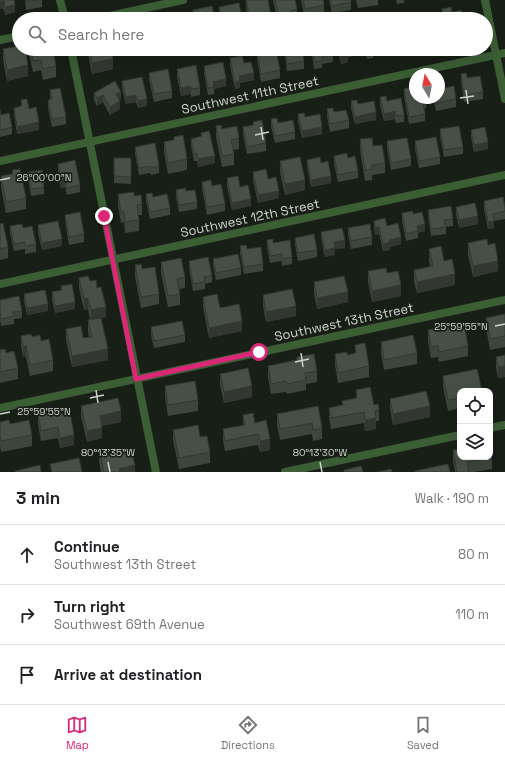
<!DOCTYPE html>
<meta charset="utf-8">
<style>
body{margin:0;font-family:"Space Grotesk",sans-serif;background:#f6f6f6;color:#202124}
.controls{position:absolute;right:12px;bottom:12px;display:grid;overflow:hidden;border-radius:8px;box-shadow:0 4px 16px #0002}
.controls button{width:36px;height:36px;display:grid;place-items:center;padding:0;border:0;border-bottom:1px solid #e0e0e0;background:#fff;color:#202124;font:20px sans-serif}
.compass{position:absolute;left:409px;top:68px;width:36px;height:36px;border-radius:50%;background:#fff;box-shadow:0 4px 16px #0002;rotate:350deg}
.stop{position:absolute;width:12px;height:12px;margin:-9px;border:3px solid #db2777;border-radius:50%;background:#fff}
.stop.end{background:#db2777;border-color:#fff;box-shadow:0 1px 4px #0008}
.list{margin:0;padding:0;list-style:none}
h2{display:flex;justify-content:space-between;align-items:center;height:52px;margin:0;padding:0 16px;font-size:17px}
h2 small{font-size:13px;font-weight:400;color:#757577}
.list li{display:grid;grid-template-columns:26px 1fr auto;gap:12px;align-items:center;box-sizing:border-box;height:60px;padding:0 16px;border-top:1px solid #e0e0e0}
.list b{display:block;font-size:15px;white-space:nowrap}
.list p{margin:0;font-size:13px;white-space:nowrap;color:#757577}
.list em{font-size:13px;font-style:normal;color:#757577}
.icon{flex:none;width:22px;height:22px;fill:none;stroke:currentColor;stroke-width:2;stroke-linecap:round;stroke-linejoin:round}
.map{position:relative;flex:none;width:505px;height:472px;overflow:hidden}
.search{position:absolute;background:#fff;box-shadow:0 4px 16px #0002;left:12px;right:12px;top:12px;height:44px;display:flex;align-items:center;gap:10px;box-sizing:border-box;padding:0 14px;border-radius:22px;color:#757577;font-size:15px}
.sheet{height:232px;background:#fff}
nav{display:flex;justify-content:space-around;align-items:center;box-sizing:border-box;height:56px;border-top:1px solid #e0e0e0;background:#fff;font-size:11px;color:#757577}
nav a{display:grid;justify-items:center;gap:2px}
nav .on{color:#db2777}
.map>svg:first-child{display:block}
</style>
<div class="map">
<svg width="505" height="472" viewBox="0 0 505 472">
<rect width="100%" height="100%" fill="#181f16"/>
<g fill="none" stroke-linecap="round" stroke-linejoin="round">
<g stroke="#3b5e35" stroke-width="8">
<polyline points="60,0 65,19"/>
<polyline points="485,0 505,99"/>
<polyline points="95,19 183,0"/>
<polyline points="0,40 19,36"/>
<polyline points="71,49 156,472"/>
<polyline points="0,161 505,53"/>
<polyline points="0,284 505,175"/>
<polyline points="0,408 505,300"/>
<polyline points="490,428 505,425"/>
<polyline points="285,472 460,435"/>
</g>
</g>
<g fill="#3e453c">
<polygon points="0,0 15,5 15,12 5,15 4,9"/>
<polygon points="25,0 42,0 42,7 26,10"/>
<polygon points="246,0 268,0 271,19 248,19 246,8"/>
<polygon points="273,0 295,0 297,9 297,19 277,19"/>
<polygon points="301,0 323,0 324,5 324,15 305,19"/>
<polygon points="329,0 351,0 351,10 332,13"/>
<polygon points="356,0 378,0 378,5 358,8"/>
<polygon points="396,0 404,0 404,3 397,4"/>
<polygon points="219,7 242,19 220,19 219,15"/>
<polygon points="442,9 452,12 463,19 443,19"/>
<polygon points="193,10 215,19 193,19"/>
<polygon points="3,49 28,76 7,81 3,60"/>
<polygon points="29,49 53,49 56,66 56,77 43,80 41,70 33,72 29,54"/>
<polygon points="87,49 111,49 113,69 92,74"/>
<polygon points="116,49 131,49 116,52"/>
<polygon points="142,49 151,49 143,51"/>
<polygon points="200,49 211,49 211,51 201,53"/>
<polygon points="284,49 302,49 304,61 304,69 287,71"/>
<polygon points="311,49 333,49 333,62 322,64 322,68 314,69"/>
<polygon points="338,49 360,49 360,55 348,57 348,62 341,64"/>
<polygon points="365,49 385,49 385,50 373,53 373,58 367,59"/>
<polygon points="257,52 267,52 280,70 280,78 261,82 257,59"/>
<polygon points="230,58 244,63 254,80 240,83 240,88 235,89 230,66"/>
<polygon points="204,66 226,86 214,89 214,94 208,95 204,73"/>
<polygon points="177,69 200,88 200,95 191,97 191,94 181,96 177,76"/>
<polygon points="149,73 172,91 172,98 154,102 149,80"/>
<polygon points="461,74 467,78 483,92 483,99 464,102 461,82"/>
<polygon points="122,81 147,106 138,108 136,102 126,104 122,88"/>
<polygon points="404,89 426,101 426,108 424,108 425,114 425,121 409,124 404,96"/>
<polygon points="50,90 66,117 66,124 52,127 48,108 48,100 50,100"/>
<polygon points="94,93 121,99 119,100 120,109 110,115 103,102 97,106 94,100"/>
<polygon points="380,97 387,101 404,115 404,122 396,123 395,119 384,121 380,105"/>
<polygon points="433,98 456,99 456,107 436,111"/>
<polygon points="21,100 29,109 39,130 17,134 14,115 14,108 21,106"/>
<polygon points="351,101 358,104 376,120 355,124 351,108"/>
<polygon points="327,109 349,120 349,128 330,132 327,116"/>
<polygon points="0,110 1,115 12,127 12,134 0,137"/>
<polygon points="298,114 305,117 322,134 302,138 298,121"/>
<polygon points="271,119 295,132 295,139 275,143 271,127"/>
<polygon points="253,122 266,143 266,151 247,154 243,135 243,127 253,126"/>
<polygon points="216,126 239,138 239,149 233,150 234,154 234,165 222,167 216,137"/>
<polygon points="440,129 463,147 463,154 444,157 440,136"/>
<polygon points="471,130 488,149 474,152 471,137"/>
<polygon points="201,133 215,163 198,167 197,161 194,161 191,146 191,139 201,137"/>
<polygon points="174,137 187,159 187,170 168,174 164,152 164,142 174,140"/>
<polygon points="360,139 373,146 385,163 385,173 372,175 372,180 365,181 360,150"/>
<polygon points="387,141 411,159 411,166 391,170 387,149"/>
<polygon points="415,141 440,157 440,164 419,168 415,149"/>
<polygon points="135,147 159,166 159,173 151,175 150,173 139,175 135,154"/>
<polygon points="334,156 348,158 358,171 358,178 338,182 334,164"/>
<polygon points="114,158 131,158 131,184 114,183"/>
<polygon points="307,160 321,163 331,183 311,187 307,167"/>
<polygon points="280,161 305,190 285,195 280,172"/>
<polygon points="58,164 80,185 80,192 67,195 65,187 61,188 58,171"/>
<polygon points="12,170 26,198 26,209 6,213 1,187 1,176 12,174"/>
<polygon points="28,172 44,187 44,194 31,196 28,179"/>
<polygon points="253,172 268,179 279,198 258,203 253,180"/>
<polygon points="227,178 240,187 251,206 232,210 227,186"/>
<polygon points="202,182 212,186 225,204 225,211 207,215 202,189"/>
<polygon points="176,190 186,191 197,202 197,209 179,212 176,197"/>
<polygon points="118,194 134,196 142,204 142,215 138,215 139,220 139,231 125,233 124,222 121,223 118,205"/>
<polygon points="146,194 170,208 170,215 150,219 146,201"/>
<polygon points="484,201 505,208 505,219 494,221 494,228 488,229 484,209"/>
<polygon points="456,207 478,224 459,228 456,214"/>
<polygon points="428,210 453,219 453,226 446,227 446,234 431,236 428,217"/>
<polygon points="402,213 413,214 425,231 418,233 418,238 406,241 402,221"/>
<polygon points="65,215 84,234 84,242 69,245 65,222"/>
<polygon points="374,221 401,244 390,247 390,250 383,251 379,234 375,235 374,228"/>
<polygon points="0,224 8,247 8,258 0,260"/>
<polygon points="38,225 62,246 42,250 38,233"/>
<polygon points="10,226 23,228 36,244 36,252 25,254 25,249 14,251 10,233"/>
<polygon points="348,228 372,237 372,245 351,249 348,235"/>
<polygon points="321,232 345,248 335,249 335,255 325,257 321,239"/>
<polygon points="295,238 317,250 317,257 298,261 295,245"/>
<polygon points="267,240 273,243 292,257 292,264 282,266 282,261 270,263 267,248"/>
<polygon points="468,243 488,245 498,271 473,277 468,254"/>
<polygon points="240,246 247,249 263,264 263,271 244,274 240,253"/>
<polygon points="429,249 444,261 455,285 417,293 414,281 414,270 430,267 429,260"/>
<polygon points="213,259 241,268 241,275 216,280 213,266"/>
<polygon points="189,261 212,275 212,282 205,284 205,289 193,291 189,268"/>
<polygon points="161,262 185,277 185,288 179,289 180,294 180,305 168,307 161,273"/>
<polygon points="135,265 142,269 159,294 159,304 141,308 135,276"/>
<polygon points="368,271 387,273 401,296 372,302 368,282"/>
<polygon points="79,278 90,281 97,288 106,317 101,318 108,360 72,367 66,340 66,329 83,338 89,337 88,331 88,320 90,320 88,309 84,310 79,288"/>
<polygon points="314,282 348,302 317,309 314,293"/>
<polygon points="61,286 75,309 55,313 52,300 52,292 61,290"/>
<polygon points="24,294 48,311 27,315 24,301"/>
<polygon points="263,295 296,316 266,322 263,306"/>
<polygon points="203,297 220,308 242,331 209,338 203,307"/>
<polygon points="0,300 22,311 22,318 14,319 14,324 1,326 0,319"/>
<polygon points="505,314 505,347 490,350 486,328 486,318"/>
<polygon points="151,327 185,335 185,342 154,348 151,335"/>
<polygon points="428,330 468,346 468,356 439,362 438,357 431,358 428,341"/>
<polygon points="21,336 32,337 41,341 53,360 53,371 30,376 26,357 23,357 21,346"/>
<polygon points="381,342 417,353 417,364 384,370 381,353"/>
<polygon points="355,345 369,366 369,377 338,383 335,365 335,354 347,355 355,353"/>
<polygon points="0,350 6,353 18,368 18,379 0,383"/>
<polygon points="505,355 505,377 498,378 496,368 496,357"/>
<polygon points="297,357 317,371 317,382 306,384 306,390 287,394 286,392 271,394 268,377 268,366 297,360"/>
<polygon points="220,374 252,397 224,403 220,385"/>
<polygon points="443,376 460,391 460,408 448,411 443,387"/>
<polygon points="165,386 198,400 198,411 168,416 165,397"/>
<polygon points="356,390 374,405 379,410 379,421 376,421 376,429 365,431 364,423 331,429 329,418 329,408 342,405 342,401 356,398"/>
<polygon points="390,399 430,417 393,425 390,409"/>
<polygon points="81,406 121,422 102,426 102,438 87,442 81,416"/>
<polygon points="318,406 322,428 322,439 313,441 312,434 280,440 277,425 277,414"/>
<polygon points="38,414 50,416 74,445 60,448 58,438 41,441 38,425"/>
<polygon points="243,415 255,423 270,450 260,452 258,445 225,451 223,440 223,429 243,425"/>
<polygon points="0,422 10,424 32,435 32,446 1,452 0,446"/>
<polygon points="173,430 200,437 210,452 210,463 179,469 173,440"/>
<polygon points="99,450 112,453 135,472 101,472 99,461"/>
<polygon points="453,450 492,458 492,469 473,472 455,472 453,461"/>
</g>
<g fill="#323831">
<polygon points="4,1 4,9 0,9 0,2"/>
<polygon points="15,5 15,12 5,15 5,7"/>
<polygon points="271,16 271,19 259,19"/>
<polygon points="291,17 291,19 281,19"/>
<polygon points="353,49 360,49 360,55 348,57 348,62 341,64 341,56 347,50"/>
<polygon points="395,49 400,49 400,51 395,52"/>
<polygon points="113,59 113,69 92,74 92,63"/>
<polygon points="28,65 28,76 7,81 7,70"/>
<polygon points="254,73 254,80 240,83 240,88 235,89 235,82 239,76"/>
<polygon points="226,79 226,86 214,89 213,82"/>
<polygon points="191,86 191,94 181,96 181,88"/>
<polygon points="121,92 121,99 116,102 116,94"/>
<polygon points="103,95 103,102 97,106 97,98"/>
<polygon points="136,95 136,102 126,104 126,97"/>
<polygon points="147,99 147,106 138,108 138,101"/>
<polygon points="120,101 120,109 110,115 110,107"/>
<polygon points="395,111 395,119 384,121 384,114"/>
<polygon points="376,112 376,120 355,124 355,117"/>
<polygon points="39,122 39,130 17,134 17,127"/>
<polygon points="322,127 322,134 302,138 302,131"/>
<polygon points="488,142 488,149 474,152 474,145"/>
<polygon points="215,156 215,163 198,167 198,159"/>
<polygon points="331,176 331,183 311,187 311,180"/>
<polygon points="61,180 65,180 65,187 61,188"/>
<polygon points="305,180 305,190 285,195 285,184"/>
<polygon points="279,191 279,198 258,203 258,195"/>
<polygon points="251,199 251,206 232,210 232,203"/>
<polygon points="478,216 478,224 459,228 459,220"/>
<polygon points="494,221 494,228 488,229 488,222"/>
<polygon points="425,224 425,231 418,233 417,226"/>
<polygon points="379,227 379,234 375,235 375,228"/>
<polygon points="401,237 401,244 390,247 390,250 383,251 383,244 389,240"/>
<polygon points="62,239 62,246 42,250 42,243"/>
<polygon points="345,240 345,248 335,249 335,255 325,257 325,250 334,242"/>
<polygon points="498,261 498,271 473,277 473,266"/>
<polygon points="455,274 455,285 417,293 417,282"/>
<polygon points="401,285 401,296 372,302 372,291"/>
<polygon points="348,292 348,302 317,309 317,298"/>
<polygon points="88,298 88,309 84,310 84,299"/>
<polygon points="75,302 75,309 55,313 55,306"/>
<polygon points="48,304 48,311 27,315 27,308"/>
<polygon points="296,306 296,316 266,322 266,312"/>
<polygon points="106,307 106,317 91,321 91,310"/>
<polygon points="242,321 242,331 209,338 209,328"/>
<polygon points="26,346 26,357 23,357 23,347"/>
<polygon points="108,349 108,360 72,367 72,356"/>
<polygon points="505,366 505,377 498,378 498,367"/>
<polygon points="252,386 252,397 224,403 224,392"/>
<polygon points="430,406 430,417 393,425 393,414"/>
<polygon points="121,411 121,422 100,426 100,416"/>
<polygon points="376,418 376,429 365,431 365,420"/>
<polygon points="102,428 102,438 87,442 87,431"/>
<polygon points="74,435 74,445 60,448 60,438"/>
<polygon points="270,439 270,450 260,452 260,441"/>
<polygon points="135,465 135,472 119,472 119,469"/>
</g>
<g fill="#485046" stroke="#323831">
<polygon points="0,0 14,0 15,5 5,7 4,1 0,2"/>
<polygon points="26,0 39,0 26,2"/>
<polygon points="246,0 268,0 271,16 259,19 250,19"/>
<polygon points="275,0 295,0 297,9 290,11 291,17 279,19"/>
<polygon points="303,0 323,0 324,5 305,9"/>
<polygon points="330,0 351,0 351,2 332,6"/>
<polygon points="239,3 242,19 222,19 219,7"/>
<polygon points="212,6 215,19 194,19 193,10"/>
<polygon points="451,7 452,12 461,10 463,19 444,19 442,9"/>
<polygon points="429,12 429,16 436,15 437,19 416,19 415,15"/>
<polygon points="186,15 187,19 166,19"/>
<polygon points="19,46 19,49 25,49 28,65 7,70 3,49"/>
<polygon points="30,49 53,49 56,66 43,69 41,60 33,61"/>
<polygon points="89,49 111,49 113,59 92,63"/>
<polygon points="285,49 302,49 304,61 287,64"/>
<polygon points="312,49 333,49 333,55 322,56 322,61 314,62"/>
<polygon points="339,49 353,49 347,50 348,55 341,56"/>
<polygon points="366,49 373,49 373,51 367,52"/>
<polygon points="267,50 267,52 276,50 280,70 261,74 257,52"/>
<polygon points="242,56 244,63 251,62 254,73 239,76 240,80 235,82 230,58"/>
<polygon points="223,62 226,79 213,82 214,87 208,88 204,66"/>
<polygon points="196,65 200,88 191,89 191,86 181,88 177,69"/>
<polygon points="168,69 172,91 154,94 149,73"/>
<polygon points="466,73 467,78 480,76 483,92 464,95 461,74"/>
<polygon points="142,77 147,99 138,101 136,95 126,97 122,81"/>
<polygon points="115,81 121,92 116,94 120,101 110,107 103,95 97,98 94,93"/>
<polygon points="454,86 456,99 436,103 435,98 439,98 439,89"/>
<polygon points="410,87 411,93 415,92 415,98 425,98 426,101 423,101 425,114 409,117 404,89"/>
<polygon points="60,88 66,117 52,119 48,100 52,99 50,90"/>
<polygon points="386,96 387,101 401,98 404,115 396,116 395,111 384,114 380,97"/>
<polygon points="27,99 29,109 36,107 39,122 17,127 14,108 22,106 21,100"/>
<polygon points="357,100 358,104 374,101 376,112 355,117 351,101"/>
<polygon points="333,108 334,112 346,110 349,120 330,124 327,109"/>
<polygon points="0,110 1,115 9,113 12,127 0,130"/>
<polygon points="304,113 305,117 320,114 322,127 302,131 298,114"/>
<polygon points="277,118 278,123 293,120 295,132 275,136 271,119"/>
<polygon points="262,120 266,143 247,147 243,127 254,125 253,122"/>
<polygon points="221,125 222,129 237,126 239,138 231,140 234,154 222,156 216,126"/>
<polygon points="459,126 463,147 444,150 440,129"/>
<polygon points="485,127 488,142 474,145 471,130"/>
<polygon points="209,131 215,156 198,159 197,153 194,154 191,139 202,136 201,133"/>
<polygon points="183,135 187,159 168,163 164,142 174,140 174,137"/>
<polygon points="436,137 440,157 419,161 415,141"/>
<polygon points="372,138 373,146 382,145 385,163 372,165 372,169 365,170 360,139"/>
<polygon points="407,138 411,159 391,163 387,141"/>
<polygon points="155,143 159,166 151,168 150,166 139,168 135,147"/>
<polygon points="347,153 348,158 355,156 358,171 338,175 334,156"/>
<polygon points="300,157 305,180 285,184 280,161"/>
<polygon points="320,157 321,163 328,161 331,176 311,180 307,160"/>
<polygon points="114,158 131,158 131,177 114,176"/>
<polygon points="75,160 80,185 67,188 65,180 61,180 58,164"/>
<polygon points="20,169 26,198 6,202 1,176 13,174 12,170"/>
<polygon points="266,169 268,179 276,177 279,191 258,195 253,172"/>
<polygon points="42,170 44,187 31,189 28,172"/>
<polygon points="238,176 240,187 248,185 251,199 232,203 227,178"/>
<polygon points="211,180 212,186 221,184 225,204 207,207 202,182"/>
<polygon points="185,188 186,191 195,190 197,202 179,205 176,190"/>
<polygon points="134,192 134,196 141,195 142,204 137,205 139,220 125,222 124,212 121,212 118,194"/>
<polygon points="152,193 153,197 167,194 170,208 150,212 146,194"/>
<polygon points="503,197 505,208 505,211 493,214 494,221 488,222 484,201"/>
<polygon points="475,203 478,216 459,220 456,207"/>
<polygon points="451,206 453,219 444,220 446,227 431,229 428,210"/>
<polygon points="413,211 413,214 422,212 425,224 417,226 418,231 406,234 402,213"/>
<polygon points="80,212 84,234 69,237 65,215"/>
<polygon points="385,218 387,226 398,223 401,237 389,240 390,242 383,244 379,227 375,228 374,221"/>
<polygon points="58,221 62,239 42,243 38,225"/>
<polygon points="3,223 8,247 0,249 0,224"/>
<polygon points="22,224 23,228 32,226 36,244 25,246 25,242 14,244 10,226"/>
<polygon points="370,224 372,237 351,241 348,228"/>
<polygon points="342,228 345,240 334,242 335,248 325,250 321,232"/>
<polygon points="314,234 317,250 298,253 295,238"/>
<polygon points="273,239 273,243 290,240 292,257 282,259 282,254 270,256 267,240"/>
<polygon points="487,239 488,245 495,243 498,261 473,266 468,243"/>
<polygon points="246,245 247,249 261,247 263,264 244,267 240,246"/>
<polygon points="441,246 444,261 452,259 455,274 417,282 414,270 433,266 429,249"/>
<polygon points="238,254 241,268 216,273 213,259"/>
<polygon points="208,257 212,275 204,277 205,282 193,284 189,261"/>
<polygon points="181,258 185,277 177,279 180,294 168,296 161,262"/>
<polygon points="141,264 142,269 155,267 159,294 141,297 135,265"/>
<polygon points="386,268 387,273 398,271 401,285 372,291 368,271"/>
<polygon points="88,276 90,281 96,280 97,288 101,287 106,307 91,310 88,298 84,299 79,278"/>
<polygon points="344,276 348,292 317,298 314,282"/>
<polygon points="72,284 75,302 55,306 52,292 62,290 61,286"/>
<polygon points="292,289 296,306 266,312 263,295"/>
<polygon points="45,290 48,304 27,308 24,294"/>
<polygon points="217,294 220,308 239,304 242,321 209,328 203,297"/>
<polygon points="19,296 22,311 13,312 14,316 1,319 0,312 0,300"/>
<polygon points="505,314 505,336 490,339 486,318"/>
<polygon points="101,318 108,349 72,356 66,329 81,326 83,338 92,337 88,320"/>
<polygon points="182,321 185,335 154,341 151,327"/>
<polygon points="464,323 468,346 439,352 438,346 431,347 428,330"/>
<polygon points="31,334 32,337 40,335 41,341 49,339 53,360 30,365 26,346 23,347 21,336"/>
<polygon points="413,335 417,353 384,360 381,342"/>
<polygon points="365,343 369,366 338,373 335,354 347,352 347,355 356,353 355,345"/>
<polygon points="5,349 6,353 14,351 18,368 0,372 0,350"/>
<polygon points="314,354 317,371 305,373 306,380 287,384 286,381 271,384 268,366 297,360 297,357"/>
<polygon points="505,355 505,366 498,367 496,357"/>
<polygon points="248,368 252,386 224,392 220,374"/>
<polygon points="477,369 482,391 460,391 460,398 448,400 443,376"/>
<polygon points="195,381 198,400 168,405 165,386"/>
<polygon points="370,387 374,405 378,404 379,410 375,411 376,418 365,420 364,412 331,418 329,408 343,405 342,401 357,398 356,390"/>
<polygon points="426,391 430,406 393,414 390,399"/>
<polygon points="118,398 121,411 100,416 102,428 87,431 81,406"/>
<polygon points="318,406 322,428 313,430 312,423 280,429 277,414"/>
<polygon points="49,412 50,416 70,412 74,435 60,438 58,427 41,431 38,414"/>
<polygon points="253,413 255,423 266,420 270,439 260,441 258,434 225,441 223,429 245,425 243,415"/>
<polygon points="9,420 10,424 29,420 32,435 1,441 0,435 0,422"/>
<polygon points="198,425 200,437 207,436 210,452 179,458 173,430"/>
<polygon points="490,447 492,458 467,462 469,472 457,472 453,450 460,449 460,457 490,457"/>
<polygon points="111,448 112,453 131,449 135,465 119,469 120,472 104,472 99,450"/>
<polygon points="79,458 82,472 52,472 50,464"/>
<polygon points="448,464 450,472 415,472 415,471"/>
<polygon points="40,465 41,472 16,472 15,471"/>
<polygon points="361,466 363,472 344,472 344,470"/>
<polygon points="391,469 392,472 377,472"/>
</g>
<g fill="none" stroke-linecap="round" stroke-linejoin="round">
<polyline stroke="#db2777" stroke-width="5" points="104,216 136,379 259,352"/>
</g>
<path fill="none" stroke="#ced3cd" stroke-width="1.5" d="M466,90L468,104M460,98L474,96M261,127L263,140M255,135L269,132M0,180L10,178M495,326L505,324M301,353L303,367M295,362L309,359M96,390L98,403M90,398L104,395M0,414L10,412M108,462L110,472M320,462L322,472"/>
<g text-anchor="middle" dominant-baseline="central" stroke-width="3.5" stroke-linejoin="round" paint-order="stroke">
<g font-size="13" fill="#ced3cd" stroke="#181f16">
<text transform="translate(250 95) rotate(-12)">Southwest 11th Street</text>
<text transform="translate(250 218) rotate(-12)">Southwest 12th Street</text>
<text transform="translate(344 322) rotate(-12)">Southwest 13th Street</text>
</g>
</g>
<g font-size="10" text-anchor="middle" fill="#ced3cd" stroke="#181f16" stroke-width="3.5" stroke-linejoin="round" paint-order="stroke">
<text x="44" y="181">26°00'00"N</text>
<text x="461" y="330">25°59'55"N</text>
<text x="44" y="415">25°59'55"N</text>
<text x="108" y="456">80°13'35"W</text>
<text x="320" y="456">80°13'30"W</text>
</g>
</svg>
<div class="controls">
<button><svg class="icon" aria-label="locate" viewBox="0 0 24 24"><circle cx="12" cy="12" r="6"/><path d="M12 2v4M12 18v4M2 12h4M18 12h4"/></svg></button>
<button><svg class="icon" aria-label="layers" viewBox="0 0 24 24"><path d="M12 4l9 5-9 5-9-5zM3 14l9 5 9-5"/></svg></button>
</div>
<svg class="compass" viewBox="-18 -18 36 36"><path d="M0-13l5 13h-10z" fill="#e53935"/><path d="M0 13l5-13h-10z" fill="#757577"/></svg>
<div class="stop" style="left:259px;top:352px"></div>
<div class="stop end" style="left:104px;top:216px"></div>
<div class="search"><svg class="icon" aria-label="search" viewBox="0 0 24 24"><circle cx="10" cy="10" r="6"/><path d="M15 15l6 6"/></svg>Search here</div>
</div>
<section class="sheet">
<h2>3 min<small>Walk · 190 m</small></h2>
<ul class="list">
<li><svg class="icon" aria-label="ahead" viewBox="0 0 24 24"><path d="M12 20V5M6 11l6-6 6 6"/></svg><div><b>Continue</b><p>Southwest 13th Street</p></div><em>80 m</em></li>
<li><svg class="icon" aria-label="right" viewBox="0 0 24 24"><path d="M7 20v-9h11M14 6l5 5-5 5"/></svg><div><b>Turn right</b><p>Southwest 69th Avenue</p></div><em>110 m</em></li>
<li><svg class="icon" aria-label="arrive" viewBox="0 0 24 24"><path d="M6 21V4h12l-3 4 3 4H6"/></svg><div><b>Arrive at destination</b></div></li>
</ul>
</section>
<nav>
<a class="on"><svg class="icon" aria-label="map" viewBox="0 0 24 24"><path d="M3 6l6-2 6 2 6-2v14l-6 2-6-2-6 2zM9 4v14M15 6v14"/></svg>Map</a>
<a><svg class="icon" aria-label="directions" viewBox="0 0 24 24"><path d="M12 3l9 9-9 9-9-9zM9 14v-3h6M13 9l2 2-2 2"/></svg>Directions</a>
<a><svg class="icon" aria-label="saved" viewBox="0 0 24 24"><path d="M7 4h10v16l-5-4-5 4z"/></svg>Saved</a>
</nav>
